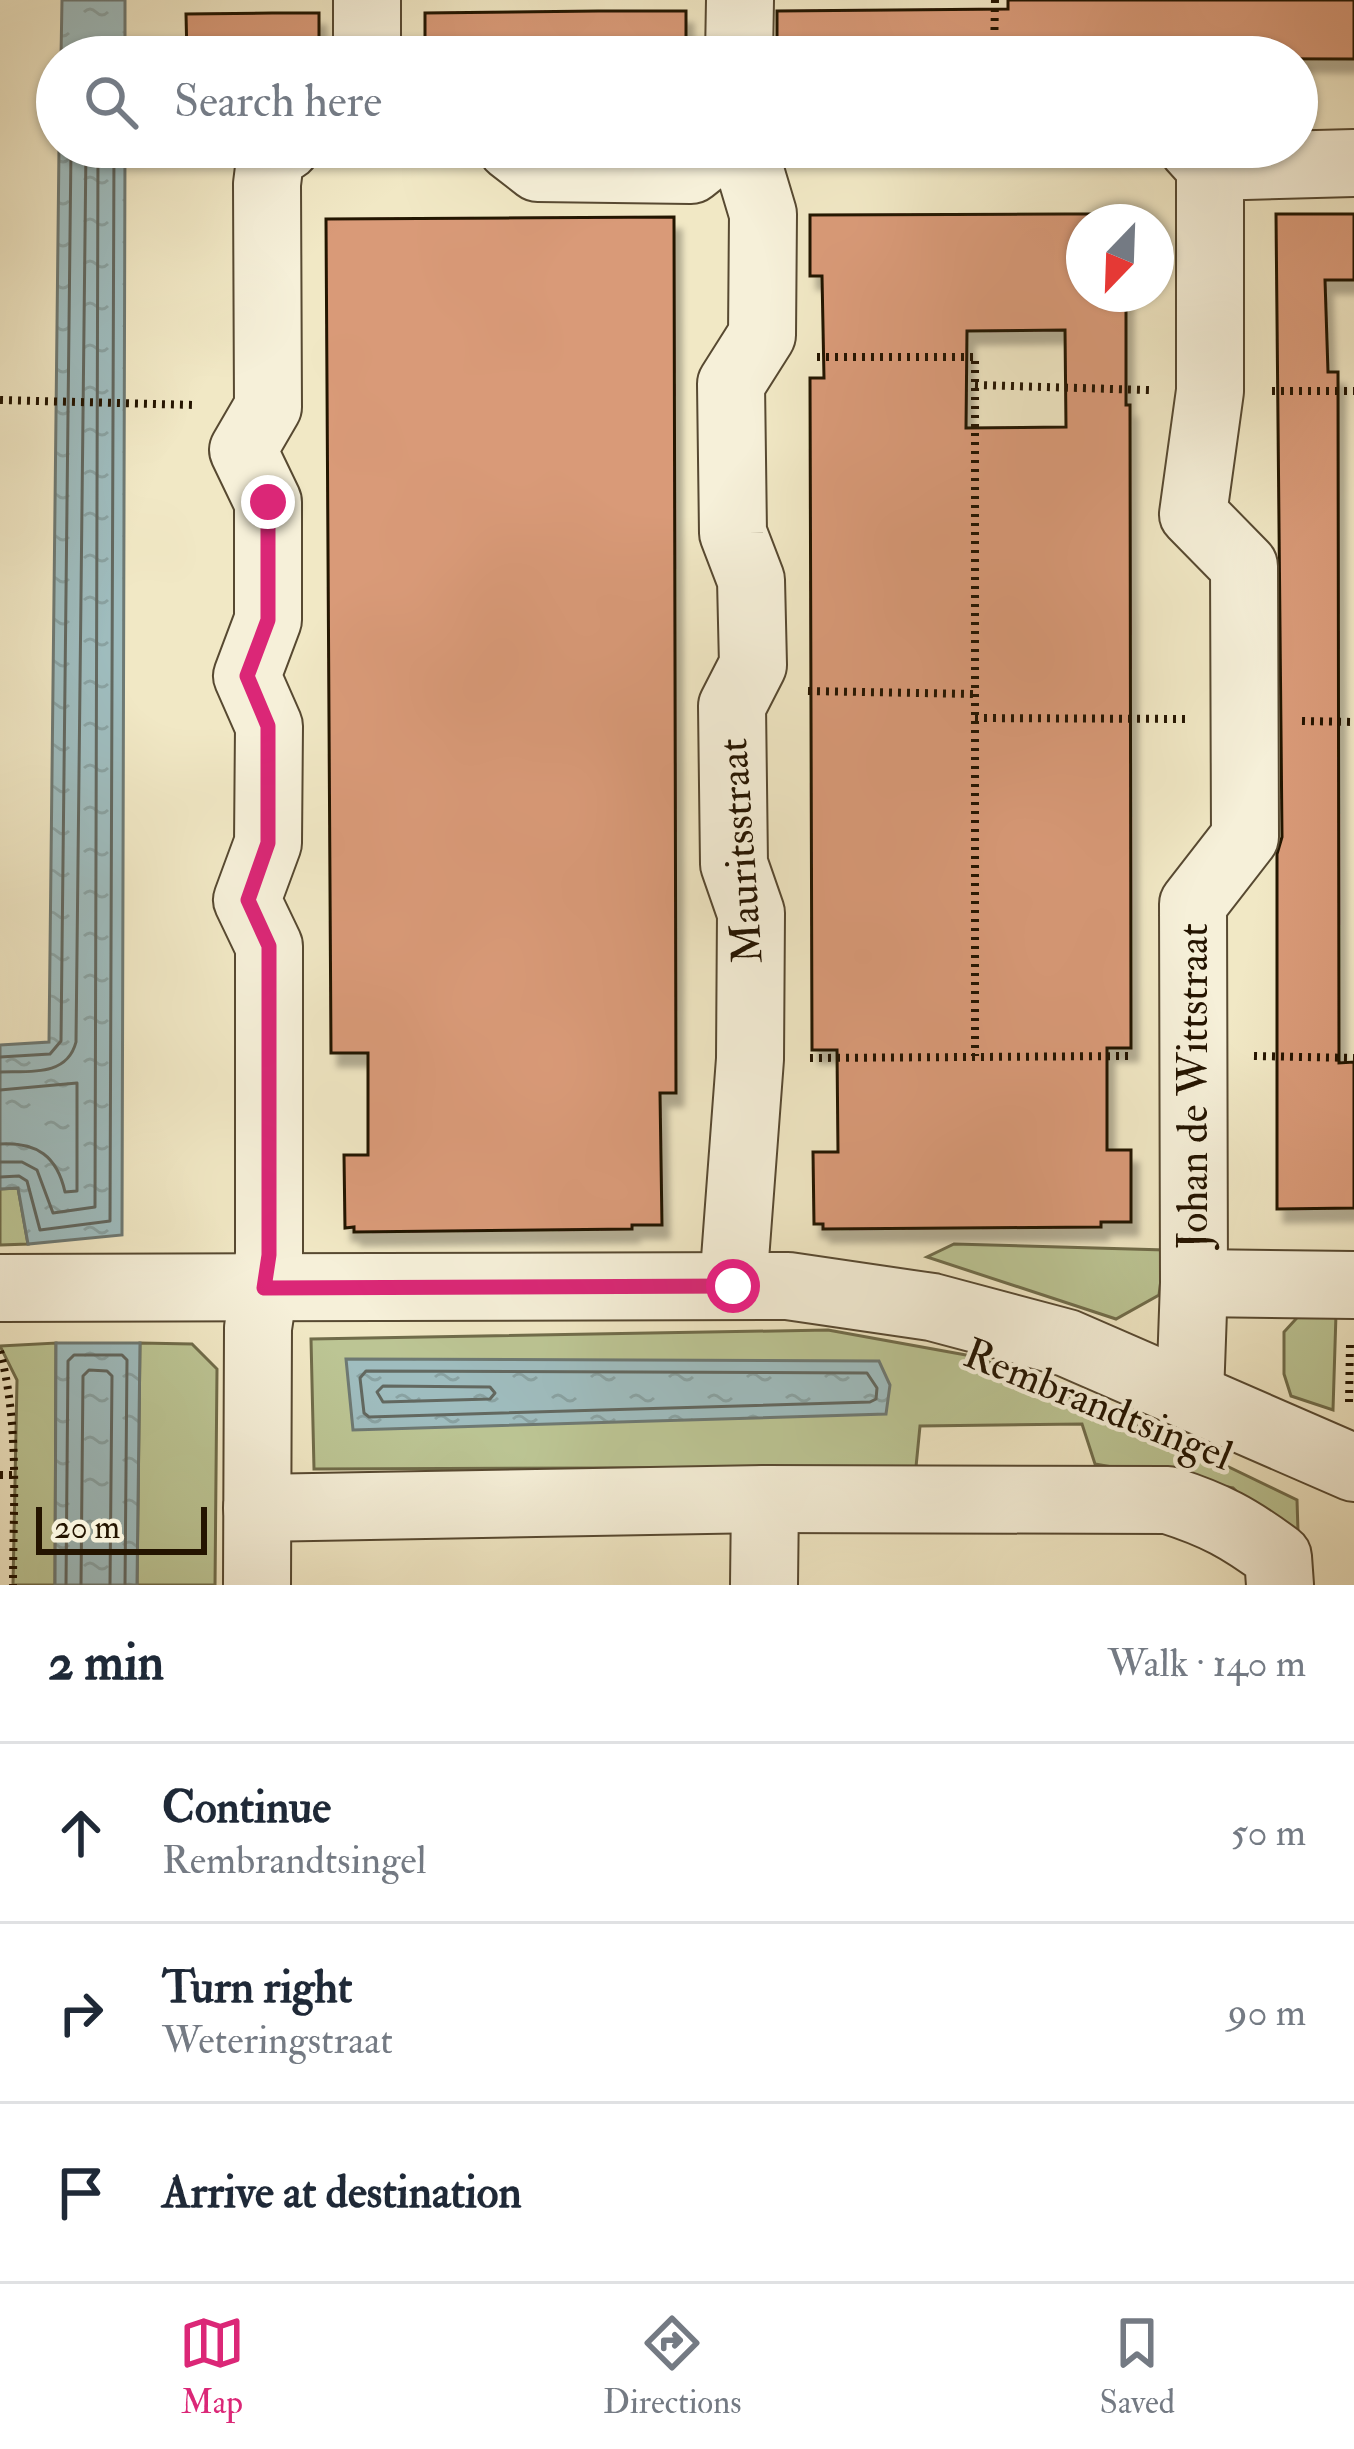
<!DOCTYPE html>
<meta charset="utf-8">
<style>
body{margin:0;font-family:"IM FELL Double Pica",serif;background:#f2f2f3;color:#1f2937}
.compass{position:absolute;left:1066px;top:204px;width:108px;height:108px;border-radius:50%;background:#fff;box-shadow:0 3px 9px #0004;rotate:203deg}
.scale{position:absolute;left:36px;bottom:30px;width:171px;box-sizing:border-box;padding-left:12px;border:6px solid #241400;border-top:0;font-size:33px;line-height:42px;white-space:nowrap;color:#241400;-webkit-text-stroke:9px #f6f0d9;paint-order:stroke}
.stop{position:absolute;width:36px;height:36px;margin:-27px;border:9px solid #db2777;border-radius:50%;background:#fff}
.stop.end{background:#db2777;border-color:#fff;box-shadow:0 3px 12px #0008}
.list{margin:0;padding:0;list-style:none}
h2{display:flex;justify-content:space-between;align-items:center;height:156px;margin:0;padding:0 48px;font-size:51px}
h2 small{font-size:39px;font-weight:400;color:#747a83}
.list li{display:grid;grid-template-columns:78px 1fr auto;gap:36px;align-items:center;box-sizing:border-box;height:180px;padding:0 48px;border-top:3px solid #e0e1e3}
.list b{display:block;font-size:45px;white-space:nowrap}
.list p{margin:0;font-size:39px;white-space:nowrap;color:#747a83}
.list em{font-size:39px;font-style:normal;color:#747a83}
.icon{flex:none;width:66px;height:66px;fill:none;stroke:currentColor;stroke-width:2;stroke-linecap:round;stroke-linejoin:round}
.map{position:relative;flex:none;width:1354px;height:1585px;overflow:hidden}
.search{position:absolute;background:#fff;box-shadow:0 3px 9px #0004;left:36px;right:36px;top:36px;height:132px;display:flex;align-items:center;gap:30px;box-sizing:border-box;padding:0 42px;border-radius:66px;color:#747a83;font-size:45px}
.sheet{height:696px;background:#fff}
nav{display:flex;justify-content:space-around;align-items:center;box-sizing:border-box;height:168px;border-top:3px solid #e0e1e3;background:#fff;font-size:33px;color:#747a83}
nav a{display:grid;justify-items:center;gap:6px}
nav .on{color:#db2777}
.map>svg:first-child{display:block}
</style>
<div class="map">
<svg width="1354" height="1585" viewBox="0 0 1354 1585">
<defs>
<pattern id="water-ripples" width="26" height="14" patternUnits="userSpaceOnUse" patternTransform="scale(3)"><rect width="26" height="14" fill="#9fbdbf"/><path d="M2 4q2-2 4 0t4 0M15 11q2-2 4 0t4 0" fill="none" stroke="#89a2a2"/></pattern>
<filter id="shadow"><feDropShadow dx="7" dy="13" stdDeviation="3" flood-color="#0004"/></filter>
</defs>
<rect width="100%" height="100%" fill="#f1e8c5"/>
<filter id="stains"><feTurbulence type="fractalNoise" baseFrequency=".00167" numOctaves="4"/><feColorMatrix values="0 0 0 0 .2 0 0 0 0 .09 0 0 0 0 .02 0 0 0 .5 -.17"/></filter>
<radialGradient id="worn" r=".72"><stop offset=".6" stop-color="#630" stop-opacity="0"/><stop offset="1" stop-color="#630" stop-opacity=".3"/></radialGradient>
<g fill="#bcc594" stroke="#706c4a" stroke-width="3">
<polygon points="18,1188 28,1244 0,1245 0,1189"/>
<polygon points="954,1244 1165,1250 1159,1295 1116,1319 927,1257"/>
<polygon points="1305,1309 1336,1314 1333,1410 1291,1396 1284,1374 1284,1332"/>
<polygon points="828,1330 977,1357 1175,1441 1297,1500 1298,1531 1278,1532 1233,1488 1095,1464 1082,1424 920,1426 916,1467 314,1469 311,1339"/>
<polygon points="56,1343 55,1585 13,1585 17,1380 0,1346"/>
<polygon points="140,1343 192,1344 217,1369 215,1585 137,1585"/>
</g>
<g fill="url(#water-ripples)" stroke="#6e7973" stroke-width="3">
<polygon points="62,0 125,0 125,57 61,57"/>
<polygon points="59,147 125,147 122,1235 28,1244 18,1188 0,1189 0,1045 49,1042"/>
<polygon points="56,1343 140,1343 137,1585 55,1585"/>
<polygon points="346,1359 879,1361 890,1385 886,1414 353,1430"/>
</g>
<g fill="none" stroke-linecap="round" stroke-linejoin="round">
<g stroke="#626860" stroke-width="3">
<polyline points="0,1057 50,1054 61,1041 71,147"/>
<path d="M0,1072C29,1071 67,1077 76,1042L86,147"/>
<path d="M0,1090L77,1083V1191L65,1192C57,1156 37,1142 0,1144"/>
<polyline points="0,1162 22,1162 37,1170 53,1213 95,1207 98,147"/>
<polyline points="0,1177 19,1176 27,1181 40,1230 110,1221 114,147"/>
<polygon points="366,1371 867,1373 877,1388 876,1399 870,1402 369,1417 364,1413 360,1378"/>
<polygon points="383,1386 490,1387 495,1393 490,1399 383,1402 377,1392"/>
<polyline points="66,1585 68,1361 74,1355 122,1355 127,1360 125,1585"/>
<polyline points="81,1585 83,1376 89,1370 107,1371 112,1376 110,1585"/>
</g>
</g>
<g fill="#d99a78" stroke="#241400" stroke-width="3" fill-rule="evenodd" filter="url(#shadow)">
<polygon points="1008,0 1354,0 1354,59 777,57 777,11 1008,9"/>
<polygon points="598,11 686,11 686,57 425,57 425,13"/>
<polygon points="272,13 319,13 319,57 187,57 186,14"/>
<path d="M1065,214H1117V222H1084V294H1126V405H1130L1131,1048H1107V1150H1131V1222H1101V1227L823,1229V1224H814L813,1152H838L837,1050H812L810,378H824L822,276H810V215ZM1065,330L1066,427L966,428L967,331Z"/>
<polygon points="1276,214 1354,214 1354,280 1325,280 1328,372 1338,372 1339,1063 1354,1062 1354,1208 1277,1209 1277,854 1282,837"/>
<polygon points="674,217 676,1093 660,1093 662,1225 632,1225 632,1229 354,1232 354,1227 345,1228 344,1155 368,1155 368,1053 331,1053 326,219"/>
</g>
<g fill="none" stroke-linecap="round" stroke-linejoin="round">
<g stroke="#574931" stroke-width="70">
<g id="minor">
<polyline points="367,57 367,0"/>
<polyline points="739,57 740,0"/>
<polyline points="511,147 538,168 691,170 720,147"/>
<polyline points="1192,147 1210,167 1354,163"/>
<polyline points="1194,1283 1354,1285"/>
<polyline points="733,1286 750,1059 751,913 734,864 732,706 753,665 751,580 733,533 731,384 762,335 763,214 743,147"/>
<polyline points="1190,1395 1194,1283 1193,904 1245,837 1244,566 1193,514 1210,391 1210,167"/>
<path d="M257,1508L765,1499L1168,1500C1215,1515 1239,1528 1278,1557L1280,1585"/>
<polyline points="257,1585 258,1328 269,1255 269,946 247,900 268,843 269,726 247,676 268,620 268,502 243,450 268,407 267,184 271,152 286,147"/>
<polyline points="764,1585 765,1499"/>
</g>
</g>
<g stroke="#574931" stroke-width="70">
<polyline id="tertiary" points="0,1288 788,1286 932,1307 1067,1343 1354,1468"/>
</g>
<g stroke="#241400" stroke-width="8" stroke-dasharray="3 6" stroke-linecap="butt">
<polyline points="994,57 995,0"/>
<polyline points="817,357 975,357 975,1056"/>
<polyline points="975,385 1149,390"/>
<polyline points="1272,391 1354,391"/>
<polyline points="0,400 196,405"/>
<polyline points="808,691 975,694"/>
<polyline points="975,718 1185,719"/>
<polyline points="1302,721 1354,722"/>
<polyline points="1254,1056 1354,1058"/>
<polyline points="810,1058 1131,1056"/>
<path d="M0,1351C20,1426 13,1508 13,1585"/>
<polyline points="1349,1402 1350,1345"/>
<polyline points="0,1475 14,1475"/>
</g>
<use href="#minor" stroke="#f6f0d9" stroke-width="66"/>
<use href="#tertiary" stroke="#f6f0d9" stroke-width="66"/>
</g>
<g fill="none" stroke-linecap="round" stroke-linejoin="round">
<polyline stroke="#db2777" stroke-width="15" points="268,502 268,620 247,676 268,726 268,843 248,900 269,946 269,1255 264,1288 733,1286"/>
</g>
<g text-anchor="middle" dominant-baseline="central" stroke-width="9" stroke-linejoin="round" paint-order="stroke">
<g font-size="42" fill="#241400" stroke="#f6f0d9">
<text transform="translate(741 851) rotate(-94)">Mauritsstraat</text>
<text transform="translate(1194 1086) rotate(-90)">Johan de Wittstraat</text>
<text transform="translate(1098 1405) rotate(22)">Rembrandtsingel</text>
</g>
</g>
<rect width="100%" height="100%" filter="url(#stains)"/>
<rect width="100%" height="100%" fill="url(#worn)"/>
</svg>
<svg class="compass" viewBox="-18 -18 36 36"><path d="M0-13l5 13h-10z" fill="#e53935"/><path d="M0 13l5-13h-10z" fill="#747a83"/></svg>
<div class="scale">20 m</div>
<div class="stop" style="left:733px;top:1286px"></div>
<div class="stop end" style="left:268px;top:502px"></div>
<div class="search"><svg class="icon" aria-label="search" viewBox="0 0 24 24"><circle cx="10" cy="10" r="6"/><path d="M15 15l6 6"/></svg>Search here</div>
</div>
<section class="sheet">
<h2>2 min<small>Walk · 140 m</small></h2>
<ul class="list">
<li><svg class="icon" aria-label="ahead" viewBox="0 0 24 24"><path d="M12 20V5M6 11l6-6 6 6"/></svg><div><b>Continue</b><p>Rembrandtsingel</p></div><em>50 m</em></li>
<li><svg class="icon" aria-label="right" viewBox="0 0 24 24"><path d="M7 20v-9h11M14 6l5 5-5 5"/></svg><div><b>Turn right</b><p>Weteringstraat</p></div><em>90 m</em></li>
<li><svg class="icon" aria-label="arrive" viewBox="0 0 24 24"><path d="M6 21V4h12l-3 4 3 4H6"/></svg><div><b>Arrive at destination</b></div></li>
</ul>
</section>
<nav>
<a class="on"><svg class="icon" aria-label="map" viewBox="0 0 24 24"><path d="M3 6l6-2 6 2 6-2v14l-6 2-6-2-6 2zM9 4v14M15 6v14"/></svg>Map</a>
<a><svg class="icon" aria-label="directions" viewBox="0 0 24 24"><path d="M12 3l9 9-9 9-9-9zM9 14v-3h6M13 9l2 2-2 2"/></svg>Directions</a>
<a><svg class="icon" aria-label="saved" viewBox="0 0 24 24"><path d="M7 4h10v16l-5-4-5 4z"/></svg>Saved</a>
</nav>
